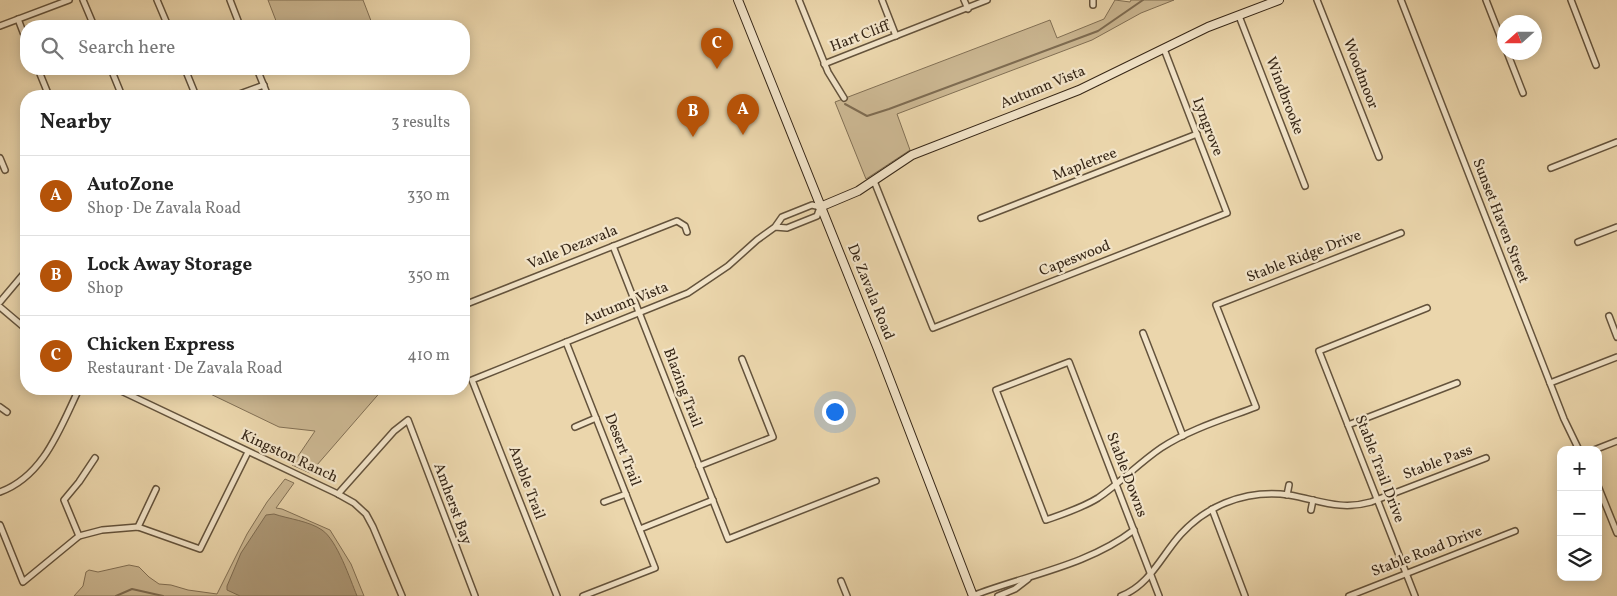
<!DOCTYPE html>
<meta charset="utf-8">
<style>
body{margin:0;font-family:Vollkorn,serif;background:#f6f6f6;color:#222}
.controls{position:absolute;right:15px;bottom:15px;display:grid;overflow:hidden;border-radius:10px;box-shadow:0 2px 12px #0003}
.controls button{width:45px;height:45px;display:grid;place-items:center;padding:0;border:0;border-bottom:1px solid #e0e0e0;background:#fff;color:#222;font:25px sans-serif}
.compass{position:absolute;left:1497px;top:15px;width:45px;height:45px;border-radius:50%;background:#fff;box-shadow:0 2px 12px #0003;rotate:249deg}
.you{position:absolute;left:834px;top:411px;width:18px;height:18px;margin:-12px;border:4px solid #fff;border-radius:50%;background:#1a73e8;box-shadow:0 0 0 8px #1a73e833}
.badge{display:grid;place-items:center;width:32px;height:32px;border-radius:50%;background:#b45309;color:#fff;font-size:16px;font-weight:700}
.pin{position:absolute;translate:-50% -41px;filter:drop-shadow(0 1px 2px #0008)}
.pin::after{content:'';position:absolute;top:26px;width:18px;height:15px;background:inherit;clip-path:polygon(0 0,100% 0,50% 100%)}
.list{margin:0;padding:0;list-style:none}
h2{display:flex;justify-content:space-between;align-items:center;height:65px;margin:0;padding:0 20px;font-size:21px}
h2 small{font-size:16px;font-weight:400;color:#767676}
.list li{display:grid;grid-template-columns:32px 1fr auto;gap:15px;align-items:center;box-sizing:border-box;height:80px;padding:0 20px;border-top:1px solid #e0e0e0}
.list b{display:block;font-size:19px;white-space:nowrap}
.list p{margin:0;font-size:16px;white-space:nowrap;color:#767676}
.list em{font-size:16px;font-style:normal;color:#767676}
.icon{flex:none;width:28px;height:28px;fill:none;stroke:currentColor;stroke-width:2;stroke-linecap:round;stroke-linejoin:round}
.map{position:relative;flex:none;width:1617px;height:596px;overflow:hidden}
.search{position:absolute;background:#fff;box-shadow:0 2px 12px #0003;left:20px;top:20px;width:450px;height:55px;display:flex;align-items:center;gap:12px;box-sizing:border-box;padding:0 18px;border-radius:20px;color:#767676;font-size:19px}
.panel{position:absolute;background:#fff;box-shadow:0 2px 12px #0003;left:20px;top:90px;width:450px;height:305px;border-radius:20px}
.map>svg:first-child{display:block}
</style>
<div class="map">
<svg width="1617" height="596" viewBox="0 0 1617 596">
<rect width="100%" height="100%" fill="#ebd6ac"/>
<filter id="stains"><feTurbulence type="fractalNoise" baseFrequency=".004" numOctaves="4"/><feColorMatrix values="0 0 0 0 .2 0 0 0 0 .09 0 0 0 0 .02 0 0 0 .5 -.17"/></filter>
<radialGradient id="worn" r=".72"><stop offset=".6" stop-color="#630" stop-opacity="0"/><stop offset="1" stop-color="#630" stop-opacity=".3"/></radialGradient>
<g fill="#ccb893" stroke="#827055">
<polygon points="268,0 363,0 373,26 278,26"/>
<polygon points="1115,0 1130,2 1131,0 1174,0 1141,13 1092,40 897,114 910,150 866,179 835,102 1050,20 1057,38 1104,19"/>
<polygon points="200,389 383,389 310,473 292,465 315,431 279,427"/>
<polygon points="285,479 294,483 276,508 282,509 330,530 351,564 364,596 74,596 83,586 86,572 89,570 98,572 129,565 139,567 149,577 159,584 171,585 188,590 217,594 247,534 267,502"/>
</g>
<path fill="#ae9a79" stroke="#7e6c52" d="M274,514C289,519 309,521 322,530C337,540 350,579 357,596H240L227,590V586L241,553L266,515Z"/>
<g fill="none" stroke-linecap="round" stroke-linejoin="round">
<g stroke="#7e6c52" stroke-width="2">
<polyline points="845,104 867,116 889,109 1098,31 1143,0"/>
<polyline points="116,596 132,589 163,596"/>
</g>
<g stroke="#64533c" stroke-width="8">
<g id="street">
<polyline points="83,0 94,26"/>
<polyline points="157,0 168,26"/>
<polyline points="230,0 240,26"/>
<polyline points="799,0 828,72 844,98"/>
<polyline points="882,0 896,36"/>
<polyline points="964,0 968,9"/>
<polyline points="1317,0 1379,157"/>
<polyline points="1401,0 1564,419 1579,450"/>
<polyline points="1486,0 1504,46"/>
<polyline points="1571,0 1596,65"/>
<polyline points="1093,5 1093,0"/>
<polyline points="1239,16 1305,186"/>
<polyline points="18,19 26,40"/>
<polyline points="0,26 69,0"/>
<polyline points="1507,52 1523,93"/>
<polyline points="824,64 987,0"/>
<polyline points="38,69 49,96"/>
<polyline points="111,69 122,96"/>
<polyline points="185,69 196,96"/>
<polyline points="257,69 268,96"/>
<polyline points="234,96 264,85"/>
<polyline points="0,158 5,170"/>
<polyline points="1551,168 1617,142"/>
<polyline points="874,181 933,328 1227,213 1164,49"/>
<polyline points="981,218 1197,134"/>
<polyline points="1578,242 1617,227"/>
<polyline points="613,246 728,539 876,481"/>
<polyline points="0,302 26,271"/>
<polyline points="464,305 677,221 685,226 687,232"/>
<polyline points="0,307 26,329"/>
<polyline points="1609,316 1617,337"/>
<polyline points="464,318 465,320"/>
<polyline points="1143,333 1183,436"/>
<polyline points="566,342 655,568 583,596"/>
<polyline points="1550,383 1617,357"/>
<polyline points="117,389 338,494 354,503 366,514 373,527 402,596"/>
<polyline points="0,407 7,412"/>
<polyline points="1348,425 1457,383"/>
<polyline points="575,427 596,418"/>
<polyline points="1594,450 1617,441"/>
<polyline points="699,466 773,437 742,359"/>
<polyline points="1598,486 1617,533"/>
<path d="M0,492C44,476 60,428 79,389"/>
<polyline points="338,494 394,431 408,420 475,596"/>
<polyline points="1287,495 1289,485"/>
<polyline points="604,502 626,494"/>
<polyline points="1212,509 1245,596"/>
<polyline points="1311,510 1313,500"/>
<polyline points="0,525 23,582 79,536 102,530 138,527 200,549 248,452"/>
<polyline points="138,527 156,489"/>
<polyline points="640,529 713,500"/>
<polyline points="79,536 64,500 79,482 95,458"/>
<polyline points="841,581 847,596"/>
<polyline points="557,596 472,380 688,293 728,266 757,240 775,227 782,217 812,205 820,207 817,216 787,228 775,227"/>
<path d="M972,596C1026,575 1087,566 1134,530"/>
<polyline points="998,596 1015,589 1028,579"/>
<path d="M1121,596C1150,585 1161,556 1181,534C1193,521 1208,510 1225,503C1245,495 1267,492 1289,495C1319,500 1340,511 1371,502L1486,458"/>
<path d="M1159,596L1069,362L996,390L1046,520C1063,514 1082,508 1098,498C1120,483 1139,463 1161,448C1190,429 1224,419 1256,407L1216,305L1401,233"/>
<polyline points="1349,596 1515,531"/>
<polyline points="1415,596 1319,351 1427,308"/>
</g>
</g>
<g stroke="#372717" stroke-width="10">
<g id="secondary">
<polyline points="738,0 878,349 973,596"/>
<polyline points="820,207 858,191 912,155 1079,90 1208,27 1279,0"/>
</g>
</g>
<use href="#street" stroke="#f2e4c9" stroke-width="5"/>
<use href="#secondary" stroke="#f2e4c9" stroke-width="8"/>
</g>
<g text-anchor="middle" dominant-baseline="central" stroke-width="4.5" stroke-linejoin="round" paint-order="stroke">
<g font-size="15" fill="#372717" stroke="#f2e4c9">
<text transform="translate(860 37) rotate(-21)">Hart Cliff</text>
<text transform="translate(1360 74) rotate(69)">Woodmoor</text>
<text transform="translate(1043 88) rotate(-22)">Autumn Vista</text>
<text transform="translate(1284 96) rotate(69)">Windbrooke</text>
<text transform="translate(1207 127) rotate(69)">Lyngrove</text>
<text transform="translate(1085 165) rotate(-21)">Mapletree</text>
<text transform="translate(1500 221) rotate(69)">Sunset Haven Street</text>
<text transform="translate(573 248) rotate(-22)">Valle Dezavala</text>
<text transform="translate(1304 257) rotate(-21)">Stable Ridge Drive</text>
<text transform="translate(1075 259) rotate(-21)">Capeswood</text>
<text transform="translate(870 292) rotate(68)">De Zavala Road</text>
<text transform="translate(626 304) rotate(-22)">Autumn Vista</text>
<text transform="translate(682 388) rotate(69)">Blazing Trail</text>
<text transform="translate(622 450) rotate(69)">Desert Trail</text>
<text transform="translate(289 457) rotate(25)">Kingston Ranch</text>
<text transform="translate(1438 463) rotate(-21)">Stable Pass</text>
<text transform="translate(1379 469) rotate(69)">Stable Trail Drive</text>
<text transform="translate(1126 475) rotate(69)">Stable Downs</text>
<text transform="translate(526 483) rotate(69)">Amble Trail</text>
<text transform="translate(452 504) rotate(70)">Amherst Bay</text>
<text transform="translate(1427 552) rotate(-21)">Stable Road Drive</text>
</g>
</g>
<rect width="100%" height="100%" filter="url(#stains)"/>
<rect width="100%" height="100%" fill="url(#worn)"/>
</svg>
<div class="controls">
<button>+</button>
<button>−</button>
<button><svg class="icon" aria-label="layers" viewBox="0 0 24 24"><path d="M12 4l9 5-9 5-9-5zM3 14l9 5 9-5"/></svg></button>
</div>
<svg class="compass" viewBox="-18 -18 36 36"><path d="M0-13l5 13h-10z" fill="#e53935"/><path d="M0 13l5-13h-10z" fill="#767676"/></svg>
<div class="you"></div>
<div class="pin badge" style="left:743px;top:135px">A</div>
<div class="pin badge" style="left:693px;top:137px">B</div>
<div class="pin badge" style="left:717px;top:69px">C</div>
<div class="search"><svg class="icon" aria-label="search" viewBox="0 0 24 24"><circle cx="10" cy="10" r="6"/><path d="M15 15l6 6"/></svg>Search here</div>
<section class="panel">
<h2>Nearby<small>3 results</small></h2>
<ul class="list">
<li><span class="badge">A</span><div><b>AutoZone</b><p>Shop · De Zavala Road</p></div><em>330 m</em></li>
<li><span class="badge">B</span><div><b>Lock Away Storage</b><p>Shop</p></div><em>350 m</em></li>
<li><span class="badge">C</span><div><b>Chicken Express</b><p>Restaurant · De Zavala Road</p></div><em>410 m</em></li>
</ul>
</section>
</div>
